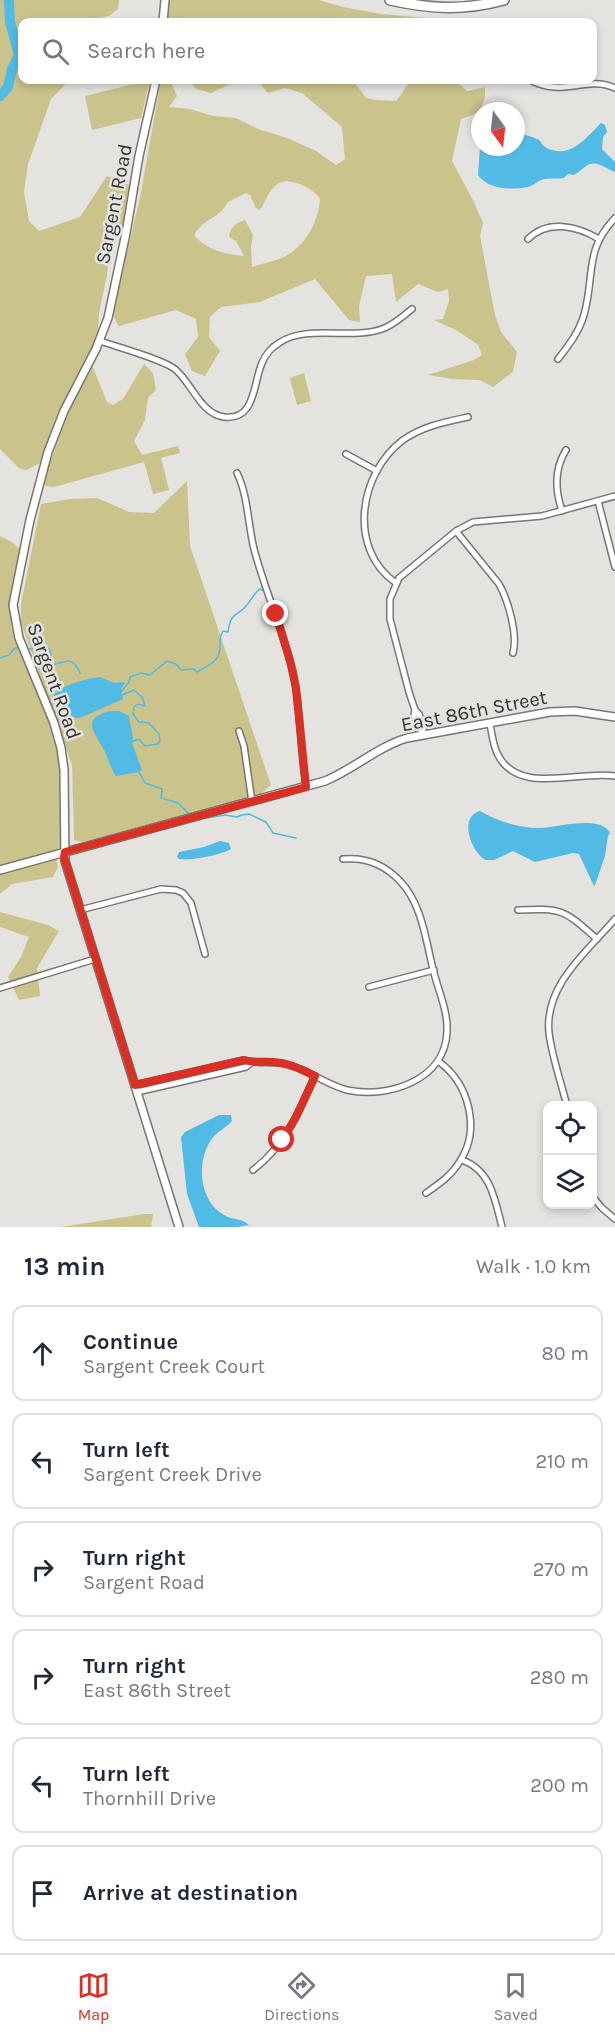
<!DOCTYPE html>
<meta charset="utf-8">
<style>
body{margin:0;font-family:Karla,sans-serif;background:#f2f2f3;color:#1f2937}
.controls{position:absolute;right:18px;bottom:18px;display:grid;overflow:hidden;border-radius:12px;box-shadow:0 3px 9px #0003}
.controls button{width:54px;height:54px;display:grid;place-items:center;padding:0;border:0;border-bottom:2px solid #e0e1e3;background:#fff;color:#1f2937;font:30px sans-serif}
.compass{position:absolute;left:471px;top:102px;width:54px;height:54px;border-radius:50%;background:#fff;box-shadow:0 3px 9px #0003;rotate:165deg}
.stop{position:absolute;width:18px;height:18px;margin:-14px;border:4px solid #d93025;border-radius:50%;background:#fff}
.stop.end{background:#d93025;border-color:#fff;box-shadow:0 2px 6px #0008}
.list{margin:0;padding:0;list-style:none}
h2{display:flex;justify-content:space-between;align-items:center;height:78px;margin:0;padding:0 24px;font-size:26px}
h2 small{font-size:20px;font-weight:400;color:#747a83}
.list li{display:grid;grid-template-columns:39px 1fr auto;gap:18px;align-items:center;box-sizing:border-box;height:96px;margin:0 12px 12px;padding:0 12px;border:2px solid #e0e1e3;border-radius:12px}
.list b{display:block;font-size:22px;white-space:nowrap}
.list p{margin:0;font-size:20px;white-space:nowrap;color:#747a83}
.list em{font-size:20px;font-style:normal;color:#747a83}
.icon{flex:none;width:33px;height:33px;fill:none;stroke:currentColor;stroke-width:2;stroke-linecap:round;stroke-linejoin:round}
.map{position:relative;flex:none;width:615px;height:1227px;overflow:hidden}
.search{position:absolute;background:#fff;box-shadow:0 3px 9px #0003;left:18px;right:18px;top:18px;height:66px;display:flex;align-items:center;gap:15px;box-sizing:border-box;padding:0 21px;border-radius:12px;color:#747a83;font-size:22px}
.sheet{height:726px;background:#fff}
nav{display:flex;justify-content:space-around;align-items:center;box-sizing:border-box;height:84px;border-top:2px solid #e0e1e3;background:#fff;font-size:16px;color:#747a83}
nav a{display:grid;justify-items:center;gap:3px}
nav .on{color:#d93025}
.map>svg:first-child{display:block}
</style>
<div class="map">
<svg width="615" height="1227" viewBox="0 0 615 1227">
<rect width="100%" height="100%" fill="#e4e3df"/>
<g fill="#cac38c" fill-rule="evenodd">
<polygon points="0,0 119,0 118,9 109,16 89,20 88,22 22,22 22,80 76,81 67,83 51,99 28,164 24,192 29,221 39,231 80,217 107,176 131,186 124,221 110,244 107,275 99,313 98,336 52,428 42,462 26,470 19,468 0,449"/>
<polygon points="169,0 319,0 343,7 381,14 470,22 167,22"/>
<polygon points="150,80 141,118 92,130 85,96"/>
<path d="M161,80H170L177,96L169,107L190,109L213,116L236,118L258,129L287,138L316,151L336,165L345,159L342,127L302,93L285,88L268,93L257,80H353L366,98L376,100L396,101L410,82L409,80H455L467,91L485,87V97L480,112L461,119L452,161L474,202L483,223L480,236L495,315L501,332L517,352L513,372L493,387L480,380L452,379L428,375L474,360L482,355L478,345L458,331L434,320L443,319L449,301L448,289L438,292L418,284L396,302L392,274L366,276L359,306L360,322L349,320L315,279L260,302L221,307L210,317L209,337L220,351L205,376L192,371L185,354L198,337L196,319L176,310L119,326L112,314L140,198ZM287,181C300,183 311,188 320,198C319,222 304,250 279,259C270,262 260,264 252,267L251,246L253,235L245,220C236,223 230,227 229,237L236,241L244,256C224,254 207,250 194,235C203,219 220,218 228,202L246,193L250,195L256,208L260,210C268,198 270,183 287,181Z"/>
<polygon points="189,80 239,80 211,93 196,89"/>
<path d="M144,364L153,373L156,390L148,398L145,420L134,441L142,455L178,446L180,453L161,458L169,490L153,494L144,462L54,487L46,486L44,482C56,442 71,402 92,365L107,402L113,405L123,399Z"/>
<polygon points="304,373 311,401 297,405 290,379 292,377"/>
<polygon points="187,481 190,546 271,785 259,795 83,842 74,840 72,765 21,623 21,604 41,504 70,499 97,498 129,512 154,513"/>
<polygon points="0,536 12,542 20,549 11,598 11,626 16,644 48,718 56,741 60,759 62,836 61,846 56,851 0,867"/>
<polygon points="56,859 58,867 53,877 12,884 0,894 0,874"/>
<polygon points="0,912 48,925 59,931 37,968 40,996 19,1000 8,977 21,957 29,937 0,927"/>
<polygon points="144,1214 153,1214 151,1227 61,1227"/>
</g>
<g fill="#52bbe5">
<path d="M601,123L605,125L607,132L603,137L602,149L615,162V172C606,169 596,159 586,166C582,169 579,172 574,175L568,174L564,178C558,179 551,178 545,179C538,180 534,186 527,187C511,190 489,190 478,175L480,147H516V133C523,135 533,136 539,140C541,142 543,146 545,147C569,161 586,138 601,123Z"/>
<path d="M100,677L114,683L123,682L125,683L121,689L123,699L80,718C68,718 62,706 55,698L54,695C61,685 89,678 100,677Z"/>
<path d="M111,711H119L129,716L133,738L132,743L142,770L139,772L116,776C110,768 108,758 104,750C95,732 79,718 111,711Z"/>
<path d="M480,811C497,821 519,828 539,828C556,828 601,814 610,833L608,836L605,856L595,885L594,886L579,854L573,853L535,862L513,851L494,860H485C471,851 458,817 480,811Z"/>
<path d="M220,841L229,843L231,849C221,855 190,861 179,859L177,857L179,852L204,847Z"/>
<path d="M219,1115H231L232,1121C226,1128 216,1132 211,1140C196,1162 199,1201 224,1215C232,1220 242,1218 249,1225L237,1227H199L187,1194L181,1137L185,1132Z"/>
</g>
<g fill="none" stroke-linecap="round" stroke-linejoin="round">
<g stroke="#52bbe5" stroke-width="1.5">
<path d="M28,649L48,648L51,653L50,663L53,665C65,661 73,656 80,673"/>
<polyline points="0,658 9,655 15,648 18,648"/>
<path d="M121,692L129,682L130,677L141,673L150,675L167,661L176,664L181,670L194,669L197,672C209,665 220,662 220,646C220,640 220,637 223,631L228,632C231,611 236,618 247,605C252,599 253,594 260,589L264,591"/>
<polyline points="122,695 134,690 142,697 145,706 138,704 134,707 133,714 139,722 149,723 159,734 160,741 158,744 145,746 139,739 131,742"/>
<polyline points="139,772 145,783 162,789 161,798 178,803 189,814"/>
<polyline points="207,818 225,815 237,817 242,815 249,814 266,822 273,833 296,838"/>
</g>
<polyline stroke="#52bbe5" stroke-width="10" points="0,96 8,87 12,69 19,55 10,22 9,0"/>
<g stroke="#777673" stroke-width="8">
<g id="minor">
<path d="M530,80C564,98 585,75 615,88"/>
<path d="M528,239C548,219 577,226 599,239"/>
<path d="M100,341C117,347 165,360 176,370C192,384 201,414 224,417C256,421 253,383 262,363C265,355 272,347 279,343C306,324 351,340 382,329C394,325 403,316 412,309"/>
<path d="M558,359C569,345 579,332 584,315C595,276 584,250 615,218"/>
<polyline points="346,454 377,471"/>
<path d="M237,473C248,495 248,525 254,549C265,591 283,630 293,672C301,710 300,748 306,787"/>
<polyline points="598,501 615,567"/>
<path d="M562,511C555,490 554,469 566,450"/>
<path d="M456,531L499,584C508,600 518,634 513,653"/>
<path d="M396,583C347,549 359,473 403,440C423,426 445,422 468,417"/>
<polyline points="415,710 414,715 417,727 422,731"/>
<path d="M490,724C492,734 493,746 498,755C519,796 579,770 615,776"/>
<polyline points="239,731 244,746 252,802"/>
<polyline points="423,735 423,726 419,714 415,710 409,692 390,619 390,599 399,578 456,531 473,522 542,516 615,496"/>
<polyline points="80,910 161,889 176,890 183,893 191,903 205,954"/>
<path d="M518,910C563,908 564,910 597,939"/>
<polyline points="369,987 434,970"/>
<polyline points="0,988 95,959"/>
<path d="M135,1085L244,1060C259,1065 274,1060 289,1065C310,1071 327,1085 347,1090C388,1099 446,1080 447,1031C448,1012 439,992 434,973C426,943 423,905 400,881C385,865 365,857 343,859"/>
<polyline points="137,1092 246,1067 251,1063"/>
<path d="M567,1106C561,1082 552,1057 549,1033C544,985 587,952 615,919"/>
<path d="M462,1160C491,1170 495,1200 502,1227"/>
<path d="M253,1170C286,1145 299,1112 315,1076"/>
<path d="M426,1193C439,1184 452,1175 460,1161C481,1129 469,1083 438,1061"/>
<polyline points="592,1196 602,1208 615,1219"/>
</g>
</g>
<g stroke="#777673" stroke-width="10">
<g id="tertiary">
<polyline points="163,22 165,0"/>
<polyline points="156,80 139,156 126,233 108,318 96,349 64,411 48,452 30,520 13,605 19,638 54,723 61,748 64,770 65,861 179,1227"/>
<path d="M0,870L325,781C354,769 377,747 407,738L550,712L575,711L615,717"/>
</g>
</g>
<g stroke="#777673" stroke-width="12">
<path id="primary" d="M390,0C431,9 463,11 504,0"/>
</g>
<use href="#minor" stroke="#fff" stroke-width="5"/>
<use href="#tertiary" stroke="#fff" stroke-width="7"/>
<use href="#primary" stroke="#fff" stroke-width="9"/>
</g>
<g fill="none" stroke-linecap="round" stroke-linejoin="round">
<path stroke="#d93025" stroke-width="8" d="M276,614L290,661L296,688L306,787L65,852L64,857L135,1085L244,1060C254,1063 264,1061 274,1062C289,1063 302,1069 315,1076L296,1117L282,1140"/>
</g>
<g text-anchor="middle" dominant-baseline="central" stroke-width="5" stroke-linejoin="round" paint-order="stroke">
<g font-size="20" fill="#333331" stroke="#e4e3df">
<text transform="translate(114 204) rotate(-79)">Sargent Road</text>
<text transform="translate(54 681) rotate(70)">Sargent Road</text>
<text transform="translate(474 711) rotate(-11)">East 86th Street</text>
</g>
</g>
</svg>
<div class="controls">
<button><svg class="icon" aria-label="locate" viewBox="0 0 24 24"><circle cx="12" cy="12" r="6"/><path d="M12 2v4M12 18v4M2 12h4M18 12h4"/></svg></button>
<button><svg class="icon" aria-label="layers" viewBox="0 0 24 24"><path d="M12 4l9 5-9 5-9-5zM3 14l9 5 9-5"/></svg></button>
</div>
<svg class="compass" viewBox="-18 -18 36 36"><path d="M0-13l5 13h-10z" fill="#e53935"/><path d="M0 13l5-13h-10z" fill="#747a83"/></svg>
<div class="stop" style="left:282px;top:1140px"></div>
<div class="stop end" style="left:276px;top:614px"></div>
<div class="search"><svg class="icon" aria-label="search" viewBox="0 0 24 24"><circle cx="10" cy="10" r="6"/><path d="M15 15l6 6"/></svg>Search here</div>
</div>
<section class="sheet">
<h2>13 min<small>Walk · 1.0 km</small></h2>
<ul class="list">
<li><svg class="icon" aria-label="ahead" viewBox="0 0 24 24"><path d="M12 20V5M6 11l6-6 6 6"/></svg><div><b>Continue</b><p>Sargent Creek Court</p></div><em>80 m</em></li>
<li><svg class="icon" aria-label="left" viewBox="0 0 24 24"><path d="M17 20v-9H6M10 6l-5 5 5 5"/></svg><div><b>Turn left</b><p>Sargent Creek Drive</p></div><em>210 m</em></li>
<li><svg class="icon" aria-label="right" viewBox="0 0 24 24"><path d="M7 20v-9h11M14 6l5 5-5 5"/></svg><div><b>Turn right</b><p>Sargent Road</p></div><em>270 m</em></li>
<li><svg class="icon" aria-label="right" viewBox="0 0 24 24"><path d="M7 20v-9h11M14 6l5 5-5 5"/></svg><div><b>Turn right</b><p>East 86th Street</p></div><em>280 m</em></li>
<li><svg class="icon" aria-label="left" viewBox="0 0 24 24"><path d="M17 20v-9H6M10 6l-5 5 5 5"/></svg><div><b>Turn left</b><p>Thornhill Drive</p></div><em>200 m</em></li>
<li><svg class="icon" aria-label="arrive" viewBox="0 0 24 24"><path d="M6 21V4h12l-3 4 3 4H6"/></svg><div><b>Arrive at destination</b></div></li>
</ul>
</section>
<nav>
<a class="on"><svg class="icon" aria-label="map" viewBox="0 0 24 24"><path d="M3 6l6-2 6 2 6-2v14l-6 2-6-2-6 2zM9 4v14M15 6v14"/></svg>Map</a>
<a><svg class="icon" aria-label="directions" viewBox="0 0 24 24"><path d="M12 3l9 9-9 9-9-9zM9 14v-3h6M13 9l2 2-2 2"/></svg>Directions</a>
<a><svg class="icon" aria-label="saved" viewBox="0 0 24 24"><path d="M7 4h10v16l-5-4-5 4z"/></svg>Saved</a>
</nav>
